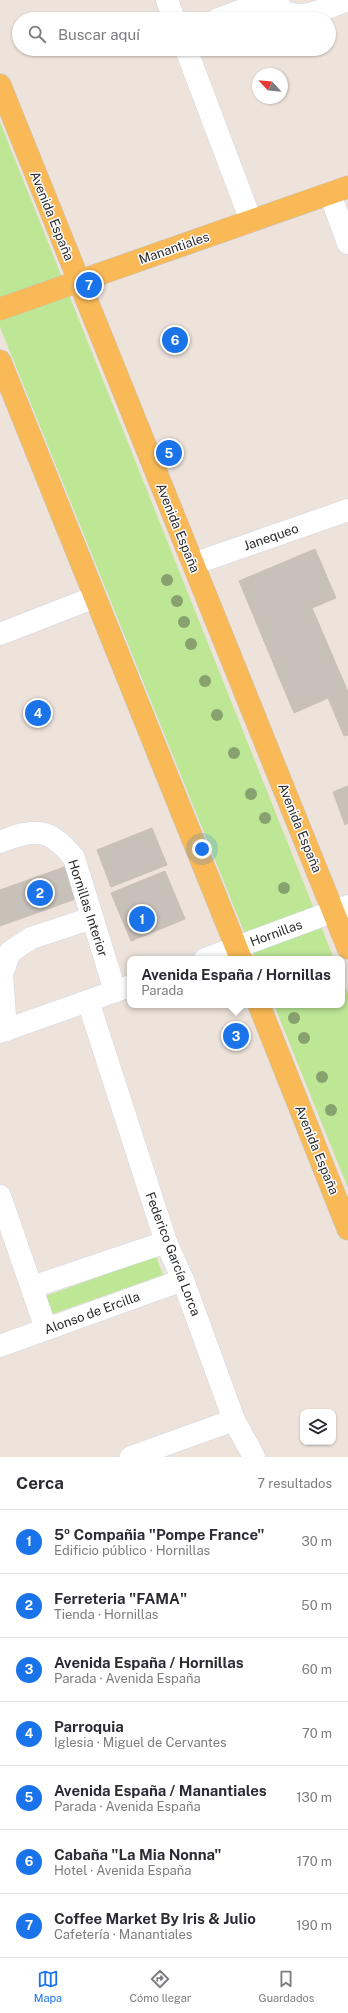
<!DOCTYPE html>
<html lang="es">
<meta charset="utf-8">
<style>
body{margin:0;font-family:"Public Sans",sans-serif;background:#f2f2f3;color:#2b2b33}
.controls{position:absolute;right:12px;bottom:12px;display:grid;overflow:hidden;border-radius:8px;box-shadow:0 1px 3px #0004}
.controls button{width:36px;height:36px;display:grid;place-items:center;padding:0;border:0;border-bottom:1px solid #e1e1e2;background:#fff;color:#2b2b33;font:20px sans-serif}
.compass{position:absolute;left:252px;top:68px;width:36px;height:36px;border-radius:50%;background:#fff;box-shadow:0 1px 3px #0004;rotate:296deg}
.you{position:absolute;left:202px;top:849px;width:14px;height:14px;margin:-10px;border:3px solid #fff;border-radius:50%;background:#1a73e8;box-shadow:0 0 0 6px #1a73e833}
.badge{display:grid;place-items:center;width:26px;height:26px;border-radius:50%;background:#1a73e8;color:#fff;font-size:13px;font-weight:700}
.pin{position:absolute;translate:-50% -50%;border:2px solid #fff;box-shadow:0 1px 4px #0006}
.popup{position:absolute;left:127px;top:956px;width:218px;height:52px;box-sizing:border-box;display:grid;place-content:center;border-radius:8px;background:#fff;filter:drop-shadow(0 1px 3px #0005);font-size:13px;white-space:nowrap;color:#7c7c81}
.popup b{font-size:15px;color:#2b2b33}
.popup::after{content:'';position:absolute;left:50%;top:100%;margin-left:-8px;border:8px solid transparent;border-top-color:#fff}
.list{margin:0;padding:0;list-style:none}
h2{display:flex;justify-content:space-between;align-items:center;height:52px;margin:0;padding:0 16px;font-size:17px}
h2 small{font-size:13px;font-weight:400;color:#7c7c81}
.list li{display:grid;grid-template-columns:26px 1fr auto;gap:12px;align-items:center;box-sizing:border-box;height:64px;padding:0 16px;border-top:1px solid #e1e1e2}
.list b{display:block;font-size:15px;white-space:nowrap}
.list p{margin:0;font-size:13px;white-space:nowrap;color:#7c7c81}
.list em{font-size:13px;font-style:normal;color:#7c7c81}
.icon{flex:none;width:22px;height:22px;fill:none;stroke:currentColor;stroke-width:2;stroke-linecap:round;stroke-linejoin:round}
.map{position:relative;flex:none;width:348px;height:1457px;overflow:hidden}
.search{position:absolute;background:#fff;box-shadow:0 1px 3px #0004;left:12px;right:12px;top:12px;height:44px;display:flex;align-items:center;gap:10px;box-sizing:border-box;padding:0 14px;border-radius:22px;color:#7c7c81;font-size:15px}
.sheet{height:500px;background:#fff}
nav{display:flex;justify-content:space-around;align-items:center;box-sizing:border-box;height:56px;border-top:1px solid #e1e1e2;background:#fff;font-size:11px;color:#7c7c81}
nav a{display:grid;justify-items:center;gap:2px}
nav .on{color:#1a73e8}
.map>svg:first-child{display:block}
</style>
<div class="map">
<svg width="348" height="1457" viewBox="0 0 348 1457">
<rect width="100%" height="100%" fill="#ede3db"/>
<g fill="#bde795">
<polygon points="0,122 334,959 255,959 0,327"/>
<polygon points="342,979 348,994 348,1188 274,1005 342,1005"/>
<polygon points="156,1256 163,1275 52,1314 46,1296"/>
</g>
<g fill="#c8c1ba" stroke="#c9bfb5">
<polygon points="315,549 336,598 312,608 348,692 348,735 344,736 328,698 294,713 239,581"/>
<polygon points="348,786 348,823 345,825 333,792"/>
<polygon points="152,828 167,865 111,887 97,850"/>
<polygon points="70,865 81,897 0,926 0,890"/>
<polygon points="165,871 185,919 131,941 111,893"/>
</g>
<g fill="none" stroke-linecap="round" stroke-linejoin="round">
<g stroke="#d1d7e4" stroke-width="23">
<g id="minor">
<polyline points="167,0 174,19"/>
<path d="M277,0L281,9C301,24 327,7 348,0"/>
<polyline points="218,19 271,0"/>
<polyline points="186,49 251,221"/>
<polyline points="330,194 348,243"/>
<polyline points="193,564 348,510"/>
<polyline points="0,634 95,597"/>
<path d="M0,842C35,828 49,827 74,858L115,991"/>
<polyline points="205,959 348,906"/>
<polyline points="88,1001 166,1242 183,1280 234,1420 254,1457"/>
<polyline points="6,1030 2,974 10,952 31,938 92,918"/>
<polyline points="0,1032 130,986"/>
<polyline points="0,1196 46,1329"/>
<polyline points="32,1287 166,1242"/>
<polyline points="0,1346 183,1280"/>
<polyline points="131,1457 234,1420"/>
</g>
</g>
<g stroke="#c3c3c3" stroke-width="23">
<g id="major">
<polyline points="0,85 348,948"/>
<polyline points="0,309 348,187"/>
<polyline points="0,361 241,959"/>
<polyline points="259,1005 348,1229"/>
</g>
</g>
<use href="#minor" stroke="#fff" stroke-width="22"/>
<use href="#major" stroke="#f8b956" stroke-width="22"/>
</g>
<g fill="#88a26f">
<circle cx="167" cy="580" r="6"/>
<circle cx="177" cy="601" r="6"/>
<circle cx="184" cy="622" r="6"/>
<circle cx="191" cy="644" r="6"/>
<circle cx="205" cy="681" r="6"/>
<circle cx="217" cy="715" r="6"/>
<circle cx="234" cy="753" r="6"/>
<circle cx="251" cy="794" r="6"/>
<circle cx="265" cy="818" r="6"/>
<circle cx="284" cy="888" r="6"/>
<circle cx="294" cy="1018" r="6"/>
<circle cx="304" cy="1038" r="6"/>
<circle cx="322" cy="1077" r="6"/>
<circle cx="331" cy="1110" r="6"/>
</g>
<g text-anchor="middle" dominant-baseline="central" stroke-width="3" stroke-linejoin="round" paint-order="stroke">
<g font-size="13" fill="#2a2a2a" stroke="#fff">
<text transform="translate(52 216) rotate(68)">Avenida España</text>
<text transform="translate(174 248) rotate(-19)">Manantiales</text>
<text transform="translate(178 528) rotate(68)">Avenida España</text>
<text transform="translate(271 537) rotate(-19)">Janequeo</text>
<text transform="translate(300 828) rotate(68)">Avenida España</text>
<text transform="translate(88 908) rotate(72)">Hornillas Interior</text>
<text transform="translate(276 933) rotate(-20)">Hornillas</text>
<text transform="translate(317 1150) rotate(68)">Avenida España</text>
<text transform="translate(173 1254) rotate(69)">Federico García Lorca</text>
<text transform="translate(92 1313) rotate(-20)">Alonso de Ercilla</text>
</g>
</g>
</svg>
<div class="controls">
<button><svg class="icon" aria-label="layers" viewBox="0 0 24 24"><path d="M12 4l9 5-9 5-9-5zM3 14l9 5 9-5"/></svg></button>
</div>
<svg class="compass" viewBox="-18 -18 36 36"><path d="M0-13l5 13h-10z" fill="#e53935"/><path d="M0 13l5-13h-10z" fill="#7c7c81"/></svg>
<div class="you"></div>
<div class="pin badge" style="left:142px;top:919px">1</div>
<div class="pin badge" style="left:40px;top:893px">2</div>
<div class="pin badge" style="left:236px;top:1036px">3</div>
<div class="popup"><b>Avenida España / Hornillas</b>Parada</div>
<div class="pin badge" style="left:38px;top:713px">4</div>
<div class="pin badge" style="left:169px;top:453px">5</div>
<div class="pin badge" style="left:175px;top:340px">6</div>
<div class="pin badge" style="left:89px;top:285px">7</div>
<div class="search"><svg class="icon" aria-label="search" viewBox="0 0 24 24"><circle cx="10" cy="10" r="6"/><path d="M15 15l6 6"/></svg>Buscar aquí</div>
</div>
<section class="sheet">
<h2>Cerca<small>7 resultados</small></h2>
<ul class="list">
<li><span class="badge">1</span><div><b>5º Compañia &quot;Pompe France&quot;</b><p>Edificio público · Hornillas</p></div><em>30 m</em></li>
<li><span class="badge">2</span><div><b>Ferreteria &quot;FAMA&quot;</b><p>Tienda · Hornillas</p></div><em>50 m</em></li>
<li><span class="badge">3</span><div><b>Avenida España / Hornillas</b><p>Parada · Avenida España</p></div><em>60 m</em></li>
<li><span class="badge">4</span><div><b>Parroquia</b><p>Iglesia · Miguel de Cervantes</p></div><em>70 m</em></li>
<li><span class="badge">5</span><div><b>Avenida España / Manantiales</b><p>Parada · Avenida España</p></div><em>130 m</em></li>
<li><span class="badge">6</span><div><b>Cabaña &quot;La Mia Nonna&quot;</b><p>Hotel · Avenida España</p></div><em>170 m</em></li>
<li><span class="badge">7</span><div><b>Coffee Market By Iris &amp; Julio</b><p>Cafetería · Manantiales</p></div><em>190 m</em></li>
</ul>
</section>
<nav>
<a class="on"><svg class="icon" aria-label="map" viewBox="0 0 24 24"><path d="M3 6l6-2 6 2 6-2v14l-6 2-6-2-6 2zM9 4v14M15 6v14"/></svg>Mapa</a>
<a><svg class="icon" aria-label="directions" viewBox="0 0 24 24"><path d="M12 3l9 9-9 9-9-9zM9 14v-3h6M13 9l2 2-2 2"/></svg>Cómo llegar</a>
<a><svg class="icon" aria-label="saved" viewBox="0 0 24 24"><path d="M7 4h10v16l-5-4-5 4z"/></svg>Guardados</a>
</nav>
